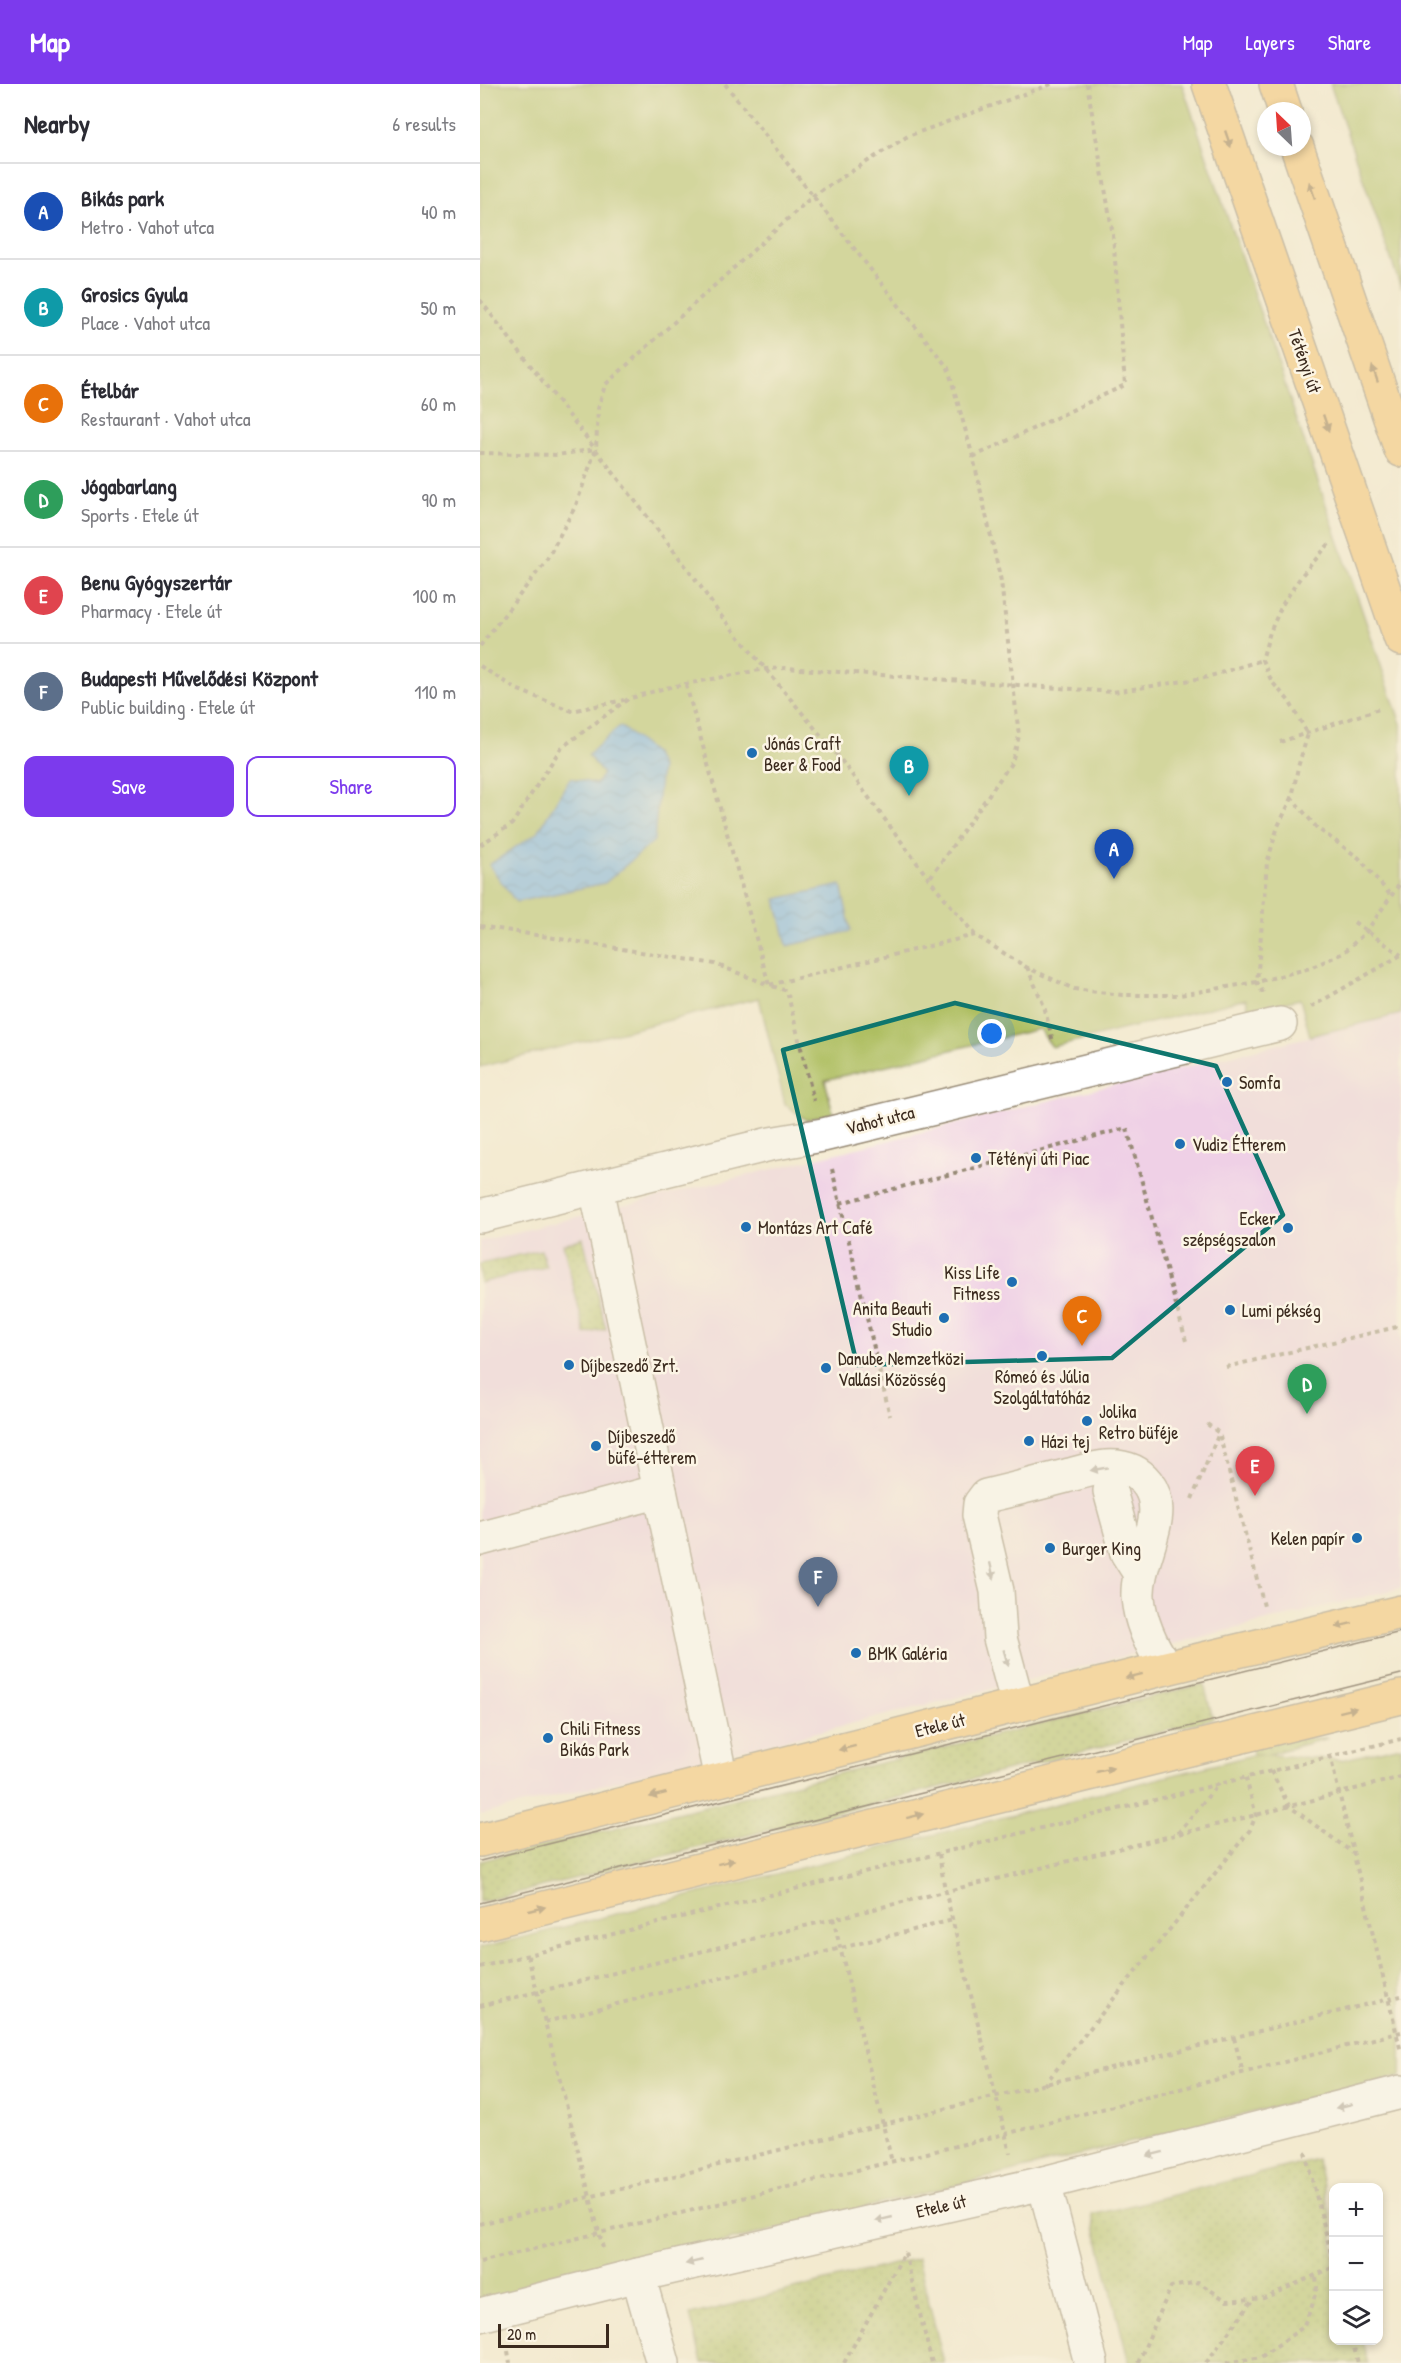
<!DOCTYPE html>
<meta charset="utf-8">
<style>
body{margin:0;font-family:"Patrick Hand",sans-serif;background:#f2f2f3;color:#2b2b33}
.controls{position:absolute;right:18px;bottom:18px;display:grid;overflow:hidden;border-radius:12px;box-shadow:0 3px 9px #0003}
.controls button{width:54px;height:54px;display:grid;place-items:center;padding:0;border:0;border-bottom:2px solid #e1e1e2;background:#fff;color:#2b2b33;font:30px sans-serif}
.compass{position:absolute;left:777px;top:18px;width:54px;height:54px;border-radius:50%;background:#fff;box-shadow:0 3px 9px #0003;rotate:335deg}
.scale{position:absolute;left:18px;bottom:15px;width:111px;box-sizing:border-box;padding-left:6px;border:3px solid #3b2a1e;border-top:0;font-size:16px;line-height:21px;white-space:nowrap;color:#3b2a1e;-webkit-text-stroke:4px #fcf5e5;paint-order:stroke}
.you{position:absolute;left:512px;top:950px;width:21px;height:21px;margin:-15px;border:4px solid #fff;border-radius:50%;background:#1a73e8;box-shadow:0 0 0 9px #1a73e833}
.badge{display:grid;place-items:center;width:39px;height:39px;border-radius:50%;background:#7c3aed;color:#fff;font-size:20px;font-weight:700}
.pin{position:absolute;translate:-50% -50px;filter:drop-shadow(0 2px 3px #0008)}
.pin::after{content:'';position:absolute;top:32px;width:21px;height:18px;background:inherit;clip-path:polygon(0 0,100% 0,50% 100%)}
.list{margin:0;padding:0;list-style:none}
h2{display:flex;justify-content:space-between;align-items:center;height:78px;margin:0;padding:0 24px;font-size:26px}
h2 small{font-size:20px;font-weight:400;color:#7c7c81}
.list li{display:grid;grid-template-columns:39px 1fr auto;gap:18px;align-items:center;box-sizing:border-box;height:96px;padding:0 24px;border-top:2px solid #e1e1e2}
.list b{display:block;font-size:22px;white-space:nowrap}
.list p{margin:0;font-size:20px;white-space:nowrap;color:#7c7c81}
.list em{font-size:20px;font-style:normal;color:#7c7c81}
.actions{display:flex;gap:12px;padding:18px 24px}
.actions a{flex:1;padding:14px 0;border:2px solid #7c3aed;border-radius:12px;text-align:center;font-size:21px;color:#7c3aed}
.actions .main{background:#7c3aed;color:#fff}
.icon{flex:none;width:33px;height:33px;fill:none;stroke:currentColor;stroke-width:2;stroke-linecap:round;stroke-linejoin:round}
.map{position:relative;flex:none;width:921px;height:2279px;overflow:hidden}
header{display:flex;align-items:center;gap:36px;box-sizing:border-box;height:84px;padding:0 30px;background:#7c3aed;color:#fff}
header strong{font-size:28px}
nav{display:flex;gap:33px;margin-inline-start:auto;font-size:21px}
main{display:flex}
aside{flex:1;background:#fff}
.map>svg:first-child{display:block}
</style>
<header>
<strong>Map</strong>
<nav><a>Map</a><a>Layers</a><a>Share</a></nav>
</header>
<main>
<aside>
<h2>Nearby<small>6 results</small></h2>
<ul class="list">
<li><span class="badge" style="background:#1a4fb4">A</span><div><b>Bikás park</b><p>Metro · Vahot utca</p></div><em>40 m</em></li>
<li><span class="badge" style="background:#0f9aa8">B</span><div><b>Grosics Gyula</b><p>Place · Vahot utca</p></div><em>50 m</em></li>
<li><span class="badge" style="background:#e8710a">C</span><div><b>Ételbár</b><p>Restaurant · Vahot utca</p></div><em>60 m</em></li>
<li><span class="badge" style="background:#2e9e5b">D</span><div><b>Jógabarlang</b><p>Sports · Etele út</p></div><em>90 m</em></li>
<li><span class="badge" style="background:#e0444e">E</span><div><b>Benu Gyógyszertár</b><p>Pharmacy · Etele út</p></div><em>100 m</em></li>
<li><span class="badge" style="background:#5c6f8a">F</span><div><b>Budapesti Művelődési Központ</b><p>Public building · Etele út</p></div><em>110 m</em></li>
</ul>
<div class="actions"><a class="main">Save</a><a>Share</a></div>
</aside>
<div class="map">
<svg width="921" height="2279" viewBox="0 0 921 2279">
<defs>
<pattern id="grass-dots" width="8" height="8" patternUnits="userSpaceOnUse" patternTransform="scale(1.5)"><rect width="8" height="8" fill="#adbe61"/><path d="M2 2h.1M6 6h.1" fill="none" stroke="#8e9b4f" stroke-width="1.8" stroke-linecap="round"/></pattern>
<pattern id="water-waves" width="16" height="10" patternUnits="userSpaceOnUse" patternTransform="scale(1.5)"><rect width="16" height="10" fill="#6faee2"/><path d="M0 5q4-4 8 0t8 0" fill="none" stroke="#5c8eb7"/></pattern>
</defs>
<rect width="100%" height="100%" fill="#fcf5e5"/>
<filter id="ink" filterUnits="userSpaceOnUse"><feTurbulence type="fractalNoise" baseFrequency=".0167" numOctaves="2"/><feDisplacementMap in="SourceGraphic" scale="12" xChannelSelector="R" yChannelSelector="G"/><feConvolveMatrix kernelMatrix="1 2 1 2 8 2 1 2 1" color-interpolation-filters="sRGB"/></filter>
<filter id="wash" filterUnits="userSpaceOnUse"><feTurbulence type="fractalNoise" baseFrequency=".008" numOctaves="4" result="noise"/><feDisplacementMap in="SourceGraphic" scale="24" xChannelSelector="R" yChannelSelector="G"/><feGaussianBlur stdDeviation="1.35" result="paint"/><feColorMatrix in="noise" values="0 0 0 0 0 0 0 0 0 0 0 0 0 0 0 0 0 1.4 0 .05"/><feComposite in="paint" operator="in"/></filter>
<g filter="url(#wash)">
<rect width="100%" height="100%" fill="#f3eacf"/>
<polygon fill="#efd0e6" points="921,930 921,1504 0,1731 0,1157"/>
<g fill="url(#grass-dots)" stroke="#747440" stroke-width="1.5">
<polygon points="103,1154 126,1245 105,1250 83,1160"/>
<polygon points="61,1166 66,1183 0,1199 0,1180"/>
<polygon points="724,1600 733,1635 0,1818 0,1777"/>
<polygon points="815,1654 848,1654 774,1674 771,1660"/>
<polygon points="837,2075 853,2141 854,2256 882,2257 888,2279 649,2279 612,2131"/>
<polygon points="438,2174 464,2279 222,2279 210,2231"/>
</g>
<g fill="#adbe61" stroke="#747440" stroke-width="1.5">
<polygon points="0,0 702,0 921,640 921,930 830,952 820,915 769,927 766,915 572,963 559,945 345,996 353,1029 326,1036 305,1020 279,914 0,983"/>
<polygon points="850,0 921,0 921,204"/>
<polygon points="921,1662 921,1992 0,2218 0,1864 777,1670 861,1676"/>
</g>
<g fill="url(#water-waves)" stroke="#556c80" stroke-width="1.5">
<polygon points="140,642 174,669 181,683 174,757 125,799 36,818 9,781 58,748 90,694 116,700 123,690 108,671"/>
<polygon points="361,801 371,847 307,862 296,815"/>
</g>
</g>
<g filter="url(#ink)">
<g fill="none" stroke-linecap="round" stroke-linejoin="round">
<g stroke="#978a76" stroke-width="36">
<g id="minor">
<polyline points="116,1104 241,1695"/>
<polyline points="0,1132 290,1060 343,1051 800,940"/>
<polyline points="630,1407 647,1469 659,1488"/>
<polyline points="0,1455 180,1407"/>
<path d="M538,1621L520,1554L517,1507L499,1431L500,1420L506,1412C532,1406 559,1399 586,1392C599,1389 613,1384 626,1383C642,1382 656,1385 667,1399C692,1431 656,1474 658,1513C660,1539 672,1563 686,1584"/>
<polyline points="564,2099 611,2279"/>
<polyline points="158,2191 183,2279"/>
<polyline points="0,2231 158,2191 564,2099 921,2008"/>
</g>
</g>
<g stroke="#978a76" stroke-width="36">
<g id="major">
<polyline points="729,0 921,555"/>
<polyline points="796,0 805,27"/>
<polyline points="817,63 921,366"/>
<polyline points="0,1756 686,1584 921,1528"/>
<polyline points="0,1840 921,1613"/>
</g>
</g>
<g stroke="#978a76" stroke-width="4" stroke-dasharray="4.5 4.5" stroke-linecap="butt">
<polyline points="245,0 468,284 493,373 521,497 539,652 532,678 449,795"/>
<polyline points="0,216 214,493 238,528 358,672 449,795 495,851 546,883 594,905 642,911 700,911 777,898 830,884 863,869 886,848 921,798"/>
<polyline points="0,369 77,371 116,365"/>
<polyline points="493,373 645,301 633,151 607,0"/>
<polyline points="849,460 822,491 802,521 790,548 782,576 792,598 809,617 828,650 818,683 812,714 837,744 879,774 912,813"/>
<polyline points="0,562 66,477 96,421 116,365 118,325 125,301 334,111 428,52 572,0"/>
<polyline points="0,582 36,605 92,627 144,616"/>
<polyline points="206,601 289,901 307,907 334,1017"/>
<polyline points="800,658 902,624"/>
<polyline points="0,761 32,740 81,664 148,615 185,604 285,585 306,584 633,608 724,594 782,576"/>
<polyline points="874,838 921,871"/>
<polyline points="0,842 235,880 289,901 495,851"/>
<polyline points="547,883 564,922 573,958"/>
<polyline points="783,909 777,898 787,779 798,742 812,714"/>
<polyline points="831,923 921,871"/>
<polyline points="352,1085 410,1332"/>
<polyline points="360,1119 647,1044 706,1257"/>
<polyline points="746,1283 921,1242"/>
<polyline points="727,1340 739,1349 785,1526"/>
<polyline points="712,1415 739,1349"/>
<polyline points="850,1671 921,1968"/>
<polyline points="791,1687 809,1722 873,1769"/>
<polyline points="698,1749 739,1699"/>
<polyline points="459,1770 465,1806 530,2069"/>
<polyline points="353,1834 412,2078"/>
<polyline points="48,1872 123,2164"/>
<polyline points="0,1883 921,1655"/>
<polyline points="0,1922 776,1731 921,1693"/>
<polyline points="65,1938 473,1836"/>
<polyline points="754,1954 763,1989"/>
<polyline points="564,2001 770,1746 776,1731 765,1691"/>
<polyline points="825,2068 854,2181"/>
<polyline points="0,2140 921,1912"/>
<polyline points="425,2169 452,2279"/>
<polyline points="0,2178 525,2050 921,1948"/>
<polyline points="872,2256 878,2279"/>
<polyline points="28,2267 30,2279"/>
<polyline points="364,2279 425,2168"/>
<polyline points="658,2279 691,2203 718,2198 747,2217 784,2214 854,2183"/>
<polyline points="726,2279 773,2215"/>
<polyline points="746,2279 781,2273 823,2243 832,2222 837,2203 836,2191"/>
</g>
<use href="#minor" stroke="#fff" stroke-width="33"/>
<use href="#major" stroke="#f6c06b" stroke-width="33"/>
<g stroke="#3b2a1e" stroke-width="1.5">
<polyline points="0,1777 921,1548"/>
<polyline points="0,1819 921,1590"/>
</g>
</g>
<defs><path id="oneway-solid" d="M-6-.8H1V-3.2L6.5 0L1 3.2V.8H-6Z" transform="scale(1.5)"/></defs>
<g fill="#8f6e41">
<use href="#oneway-solid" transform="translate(748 55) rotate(71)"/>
<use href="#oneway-solid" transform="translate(832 106) rotate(-109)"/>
<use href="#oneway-solid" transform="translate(895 290) rotate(-109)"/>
<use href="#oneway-solid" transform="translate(846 339) rotate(71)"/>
<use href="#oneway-solid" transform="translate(864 1541) rotate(166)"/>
<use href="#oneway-solid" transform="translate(654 1592) rotate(166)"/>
<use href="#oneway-solid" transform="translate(868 1626) rotate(-14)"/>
<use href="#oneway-solid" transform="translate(367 1664) rotate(166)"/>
<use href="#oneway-solid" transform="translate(625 1686) rotate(-13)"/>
<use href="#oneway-solid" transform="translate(178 1711) rotate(166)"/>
<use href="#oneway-solid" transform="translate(435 1732) rotate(-14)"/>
<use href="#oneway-solid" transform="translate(246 1778) rotate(-14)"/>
<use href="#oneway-solid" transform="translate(57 1825) rotate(-14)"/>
</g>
<g fill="#a79f9a">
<use href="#oneway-solid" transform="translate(619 1385) rotate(170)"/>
<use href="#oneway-solid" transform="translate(512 1487) rotate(77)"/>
<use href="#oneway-solid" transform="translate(526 1574) rotate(74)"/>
<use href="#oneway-solid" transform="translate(864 2022) rotate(166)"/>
<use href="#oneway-solid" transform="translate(675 2070) rotate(166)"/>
<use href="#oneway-solid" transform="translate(404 2135) rotate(167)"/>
<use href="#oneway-solid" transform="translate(214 2178) rotate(167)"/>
</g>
</g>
<path d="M0 0H921V2279H0ZM475,919L736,982L803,1131L632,1274L377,1281L303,966Z" fill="#f3eacf" fill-opacity=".55" fill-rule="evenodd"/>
<path fill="none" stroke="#0f766e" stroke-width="4.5" stroke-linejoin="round" d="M475,919L736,982L803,1131L632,1274L377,1281L303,966Z"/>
<g fill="#1f6fb2" stroke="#fcf5e5" stroke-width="2">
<circle cx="272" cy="669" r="6"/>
<circle cx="747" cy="998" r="6"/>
<circle cx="700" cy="1060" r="6"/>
<circle cx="496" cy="1074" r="6"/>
<circle cx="266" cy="1143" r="6"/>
<circle cx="808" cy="1144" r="6"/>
<circle cx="532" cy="1198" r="6"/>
<circle cx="750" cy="1226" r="6"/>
<circle cx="464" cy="1234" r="6"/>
<circle cx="562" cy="1272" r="6"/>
<circle cx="89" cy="1281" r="6"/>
<circle cx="346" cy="1284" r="6"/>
<circle cx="607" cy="1337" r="6"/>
<circle cx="549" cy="1357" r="6"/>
<circle cx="116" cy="1362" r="6"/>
<circle cx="877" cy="1454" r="6"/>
<circle cx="570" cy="1464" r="6"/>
<circle cx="376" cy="1569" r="6"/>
<circle cx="68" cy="1654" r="6"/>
</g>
<g text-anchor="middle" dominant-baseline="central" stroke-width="5" stroke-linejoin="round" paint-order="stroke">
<g font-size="18" fill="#3b2a1e" stroke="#fcf5e5">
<text transform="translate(825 277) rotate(71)">Tétényi út</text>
<text transform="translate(400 1036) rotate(-14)">Vahot utca</text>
<text transform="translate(460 1641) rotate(-14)">Etele út</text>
<text transform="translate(461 2122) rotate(-13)">Etele út</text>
</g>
<g font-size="18" fill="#3b2a1e" stroke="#fcf5e5" text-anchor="start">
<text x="284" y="659">Jónás Craft<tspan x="284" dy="21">Beer &amp; Food</tspan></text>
<text x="759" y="998">Somfa</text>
<text x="712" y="1060">Vudiz Étterem</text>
<text x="508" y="1074">Tétényi úti Piac</text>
<text x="796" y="1134" text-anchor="end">Ecker<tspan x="796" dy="21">szépségszalon</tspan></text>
<text x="278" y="1143">Montázs Art Café</text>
<text x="520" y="1188" text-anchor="end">Kiss Life<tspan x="520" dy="21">Fitness</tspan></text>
<text x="452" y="1224" text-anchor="end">Anita Beauti<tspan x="452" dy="21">Studio</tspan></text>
<text x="762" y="1226">Lumi pékség</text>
<text x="358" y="1274">Danube Nemzetközi<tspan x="358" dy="21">Vallási Közösség</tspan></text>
<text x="101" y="1281">Díjbeszedő Zrt.</text>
<text x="562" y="1292" text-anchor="middle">Rómeó és Júlia<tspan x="562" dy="21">Szolgáltatóház</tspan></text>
<text x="619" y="1327">Jolika<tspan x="619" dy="21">Retro büféje</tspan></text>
<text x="128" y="1352">Díjbeszedő<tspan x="128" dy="21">büfé-étterem</tspan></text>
<text x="561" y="1357">Házi tej</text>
<text x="865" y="1454" text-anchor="end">Kelen papír</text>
<text x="582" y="1464">Burger King</text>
<text x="388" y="1569">BMK Galéria</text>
<text x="80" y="1644">Chili Fitness<tspan x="80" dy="21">Bikás Park</tspan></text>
</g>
</g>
</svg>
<div class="controls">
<button>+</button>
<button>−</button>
<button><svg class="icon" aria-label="layers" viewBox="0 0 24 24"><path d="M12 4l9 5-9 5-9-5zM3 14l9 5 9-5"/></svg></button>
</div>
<svg class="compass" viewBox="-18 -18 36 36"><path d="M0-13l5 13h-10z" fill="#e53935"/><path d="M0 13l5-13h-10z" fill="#7c7c81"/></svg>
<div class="scale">20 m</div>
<div class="you"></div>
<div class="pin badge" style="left:634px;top:795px;background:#1a4fb4">A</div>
<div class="pin badge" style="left:429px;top:712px;background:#0f9aa8">B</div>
<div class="pin badge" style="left:602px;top:1262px;background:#e8710a">C</div>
<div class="pin badge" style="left:827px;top:1330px;background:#2e9e5b">D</div>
<div class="pin badge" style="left:775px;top:1412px;background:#e0444e">E</div>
<div class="pin badge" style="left:338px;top:1523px;background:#5c6f8a">F</div>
</div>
</main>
